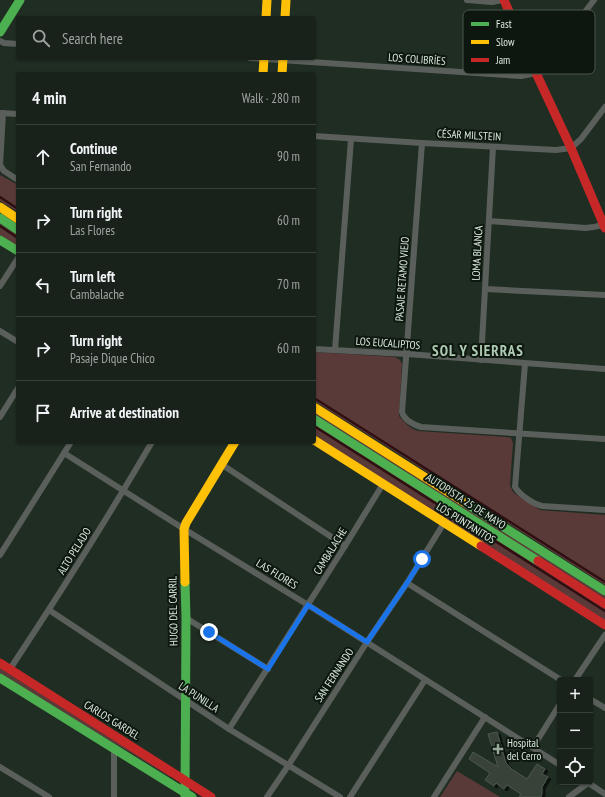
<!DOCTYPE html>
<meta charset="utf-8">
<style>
body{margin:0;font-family:"PT Sans Narrow",sans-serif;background:#252f27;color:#f1f3f6}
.controls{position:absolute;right:12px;bottom:12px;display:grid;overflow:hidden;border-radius:4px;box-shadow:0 1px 3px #0004}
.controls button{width:36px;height:36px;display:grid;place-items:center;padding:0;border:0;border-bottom:1px solid #363f39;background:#18221a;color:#f1f3f6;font:20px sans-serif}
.stop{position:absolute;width:12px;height:12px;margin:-9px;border:3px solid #1a73e8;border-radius:50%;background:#fff}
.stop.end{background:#1a73e8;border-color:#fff;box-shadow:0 1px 4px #0008}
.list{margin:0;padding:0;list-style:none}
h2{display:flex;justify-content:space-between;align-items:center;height:52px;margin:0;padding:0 16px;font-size:17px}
h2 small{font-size:13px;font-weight:400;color:#9fa4a2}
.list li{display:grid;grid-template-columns:26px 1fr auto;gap:12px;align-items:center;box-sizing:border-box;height:64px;padding:0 16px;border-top:1px solid #363f39}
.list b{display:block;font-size:15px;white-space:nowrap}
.list p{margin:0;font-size:13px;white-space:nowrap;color:#9fa4a2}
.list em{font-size:13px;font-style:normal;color:#9fa4a2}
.icon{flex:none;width:22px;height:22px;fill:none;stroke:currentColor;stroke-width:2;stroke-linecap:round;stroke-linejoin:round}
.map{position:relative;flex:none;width:605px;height:797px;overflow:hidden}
.search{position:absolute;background:#18221a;box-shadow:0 1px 3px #0004;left:16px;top:16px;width:300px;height:44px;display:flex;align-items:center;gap:10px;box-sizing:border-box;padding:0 14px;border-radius:4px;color:#9fa4a2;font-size:15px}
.panel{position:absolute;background:#18221a;box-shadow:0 1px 3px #0004;left:16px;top:72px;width:300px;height:372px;border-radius:4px}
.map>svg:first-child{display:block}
</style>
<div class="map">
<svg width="605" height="797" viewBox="0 0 605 797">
<defs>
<filter id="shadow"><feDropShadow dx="3" dy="2" stdDeviation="0" flood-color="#0009"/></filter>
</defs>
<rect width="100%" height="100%" fill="#202d22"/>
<g fill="#593a39">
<polygon points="0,175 18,185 18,212 0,201"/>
<polygon points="0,224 18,235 18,246 0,235"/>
<path d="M314,352L395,357L400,360L402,364L399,416C403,422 411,429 418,431L507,437L511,438L513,443L510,485L513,492L517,495L540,510L605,515V585L391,449L314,401Z"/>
<polygon points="314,411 605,596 605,599 314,414"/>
<polygon points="314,423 605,608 605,621 314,436"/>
<polygon points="0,668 170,776 170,777 128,751 94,732 0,673"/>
<polygon points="457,771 500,797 440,797"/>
</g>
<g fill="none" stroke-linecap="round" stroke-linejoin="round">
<g stroke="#2f0f12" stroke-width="2.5">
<polyline points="0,197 18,209"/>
<polyline points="0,226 18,238"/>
<polyline points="314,398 398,451 605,582"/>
<polyline points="314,426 605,611"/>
</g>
</g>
<polygon fill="#374339" stroke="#4c574e" filter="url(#shadow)" points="497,732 506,763 513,770 527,779 537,764 545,769 542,774 548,777 542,787 542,793 541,797 519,797 521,794 507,785 504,789 496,783 494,786 485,780 490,773 469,759 473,752 498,767 488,734"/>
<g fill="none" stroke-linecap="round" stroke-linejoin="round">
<g stroke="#5b5f5b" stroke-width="6">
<polyline points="467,0 492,2 502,0"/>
<polyline points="0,41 4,43 18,44"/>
<polyline points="250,58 521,76 536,73 543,68 594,0"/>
<polyline points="0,113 18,114"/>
<polyline points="3,113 0,165 4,171 18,180"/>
<polyline points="314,136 422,143 556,150 571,148 581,139 605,107"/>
<path d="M422,143L402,412C404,420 414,425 421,427L605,439"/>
<path d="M489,221L586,228C593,227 600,227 605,222"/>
<polyline points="0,286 18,258"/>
<polyline points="485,289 605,295"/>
<polyline points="0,331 18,342"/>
<polyline points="314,349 407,354 605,369"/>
<polyline points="335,350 351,139"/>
<polyline points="481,360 493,147"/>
<path d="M525,364L515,487C520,495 533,504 542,506L605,510"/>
<polyline points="0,417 18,388"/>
<polyline points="64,453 184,529 308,605 560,765"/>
<polyline points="221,464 345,546"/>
<polyline points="0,555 71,442"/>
<polyline points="407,583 561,680"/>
<polyline points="49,610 229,729 340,797"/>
<polyline points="186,618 268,669"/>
<path d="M10,669C59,595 107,519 152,442"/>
<polyline points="575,680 605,635"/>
<polyline points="590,699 605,708"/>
<polyline points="229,729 345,546 383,484"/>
<polyline points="533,747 560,704"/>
<polyline points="114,748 114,797"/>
<polyline points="0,767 49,797"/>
<polyline points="587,782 605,794"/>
<polyline points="267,797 288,766 367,642 407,583 444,523"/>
<polyline points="350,797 425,680"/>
<polyline points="434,797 485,717"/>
<polyline points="569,797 588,783"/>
</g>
<g stroke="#4caf50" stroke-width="9">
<polyline points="0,32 20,0"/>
<polyline points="0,218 18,230"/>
<polyline points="0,240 18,251"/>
<polyline points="314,419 538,561"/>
<polyline points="464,502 605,591"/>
<polyline points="0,678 192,797"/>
<polyline points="185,797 186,618 185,582"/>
</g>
<g stroke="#ffc107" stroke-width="9">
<polyline points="266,18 267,0"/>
<polyline points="285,18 286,0"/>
<polyline points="263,74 264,58"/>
<polyline points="282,74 283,58"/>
<polyline points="0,207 18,219"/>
<polyline points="314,407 464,502"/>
<polyline points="314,440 481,546"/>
<polyline points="185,582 184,529 186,523 235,442"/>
</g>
<g stroke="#c62828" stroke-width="9">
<polyline points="504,0 536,73 571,148 605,228"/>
<polyline points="481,546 605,625"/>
<polyline points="538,561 605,604"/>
<polyline points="0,663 211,797"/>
</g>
</g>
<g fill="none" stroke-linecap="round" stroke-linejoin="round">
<polyline stroke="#1a73e8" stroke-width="5" points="209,632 268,669 308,605 367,642 407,583 422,559"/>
</g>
<path fill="#9aa89c" stroke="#0d170f" stroke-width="1.5" d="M496 743h4v4h4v4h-4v4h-4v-4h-4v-4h4z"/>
<g text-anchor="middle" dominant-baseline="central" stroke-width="4" stroke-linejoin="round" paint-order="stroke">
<g font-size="11" fill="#dbeadd" stroke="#0d170f">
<text transform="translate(417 59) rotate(4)">LOS COLIBRÍES</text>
<text transform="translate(469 135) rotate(3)">CÉSAR MILSTEIN</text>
<text transform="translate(477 253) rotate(-87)">LOMA BLANCA</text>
<text transform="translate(402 279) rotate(-86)">PASAJE RETAMO VIEJO</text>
<text transform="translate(388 343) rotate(4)">LOS EUCALIPTOS</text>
<text transform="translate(466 501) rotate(33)">AUTOPISTA 25 DE MAYO</text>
<text transform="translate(466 523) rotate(32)">LOS PUNTANITOS</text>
<text transform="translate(74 551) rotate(-58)">ALTO PELADO</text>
<text transform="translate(330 551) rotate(-58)">CAMBALACHE</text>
<text transform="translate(277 574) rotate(32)">LAS FLORES</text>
<text transform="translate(173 611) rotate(-91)">HUGO DEL CARRIL</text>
<text transform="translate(334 675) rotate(-57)">SAN FERNANDO</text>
<text transform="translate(199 697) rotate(33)">LA PUNILLA</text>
<text transform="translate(112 720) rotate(32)">CARLOS GARDEL</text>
</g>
<g font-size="11" fill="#dbeadd" stroke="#0d170f" text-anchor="start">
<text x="507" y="743">Hospital<tspan x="507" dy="13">del Cerro</tspan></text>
</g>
<g font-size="15" font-weight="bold" letter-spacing="1" fill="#aecbb2" stroke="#0d170f">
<text x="478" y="350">SOL Y SIERRAS</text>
</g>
</g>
<rect x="463" y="10" width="132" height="64" rx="6" fill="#0d170f" stroke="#4b564d" stroke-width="1"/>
<rect x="471" y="22" width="18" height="4" fill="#4caf50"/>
<rect x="471" y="40" width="18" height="4" fill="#ffc107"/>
<rect x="471" y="58" width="18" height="4" fill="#c62828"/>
<g font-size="11" fill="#dbeadd">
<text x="496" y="28">Fast</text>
<text x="496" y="46">Slow</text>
<text x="496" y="64">Jam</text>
</g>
</svg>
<div class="controls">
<button>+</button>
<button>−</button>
<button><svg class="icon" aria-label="locate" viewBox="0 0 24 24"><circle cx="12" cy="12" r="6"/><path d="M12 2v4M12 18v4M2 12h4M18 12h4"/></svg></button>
</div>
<div class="stop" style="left:422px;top:559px"></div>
<div class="stop end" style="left:209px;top:632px"></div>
<div class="search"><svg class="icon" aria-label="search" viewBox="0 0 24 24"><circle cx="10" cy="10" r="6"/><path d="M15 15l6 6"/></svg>Search here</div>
<section class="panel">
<h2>4 min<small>Walk · 280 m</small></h2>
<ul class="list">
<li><svg class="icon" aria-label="ahead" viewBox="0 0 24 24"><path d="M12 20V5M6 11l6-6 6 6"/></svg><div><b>Continue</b><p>San Fernando</p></div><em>90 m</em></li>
<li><svg class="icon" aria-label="right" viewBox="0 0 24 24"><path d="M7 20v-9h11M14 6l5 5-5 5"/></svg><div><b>Turn right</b><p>Las Flores</p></div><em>60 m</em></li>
<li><svg class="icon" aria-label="left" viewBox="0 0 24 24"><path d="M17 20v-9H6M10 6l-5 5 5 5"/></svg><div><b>Turn left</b><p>Cambalache</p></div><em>70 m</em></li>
<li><svg class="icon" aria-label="right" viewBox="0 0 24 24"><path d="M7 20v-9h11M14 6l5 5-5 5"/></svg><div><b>Turn right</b><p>Pasaje Dique Chico</p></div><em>60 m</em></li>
<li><svg class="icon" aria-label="arrive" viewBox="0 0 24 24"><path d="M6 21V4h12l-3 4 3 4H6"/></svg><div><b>Arrive at destination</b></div></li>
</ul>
</section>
</div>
